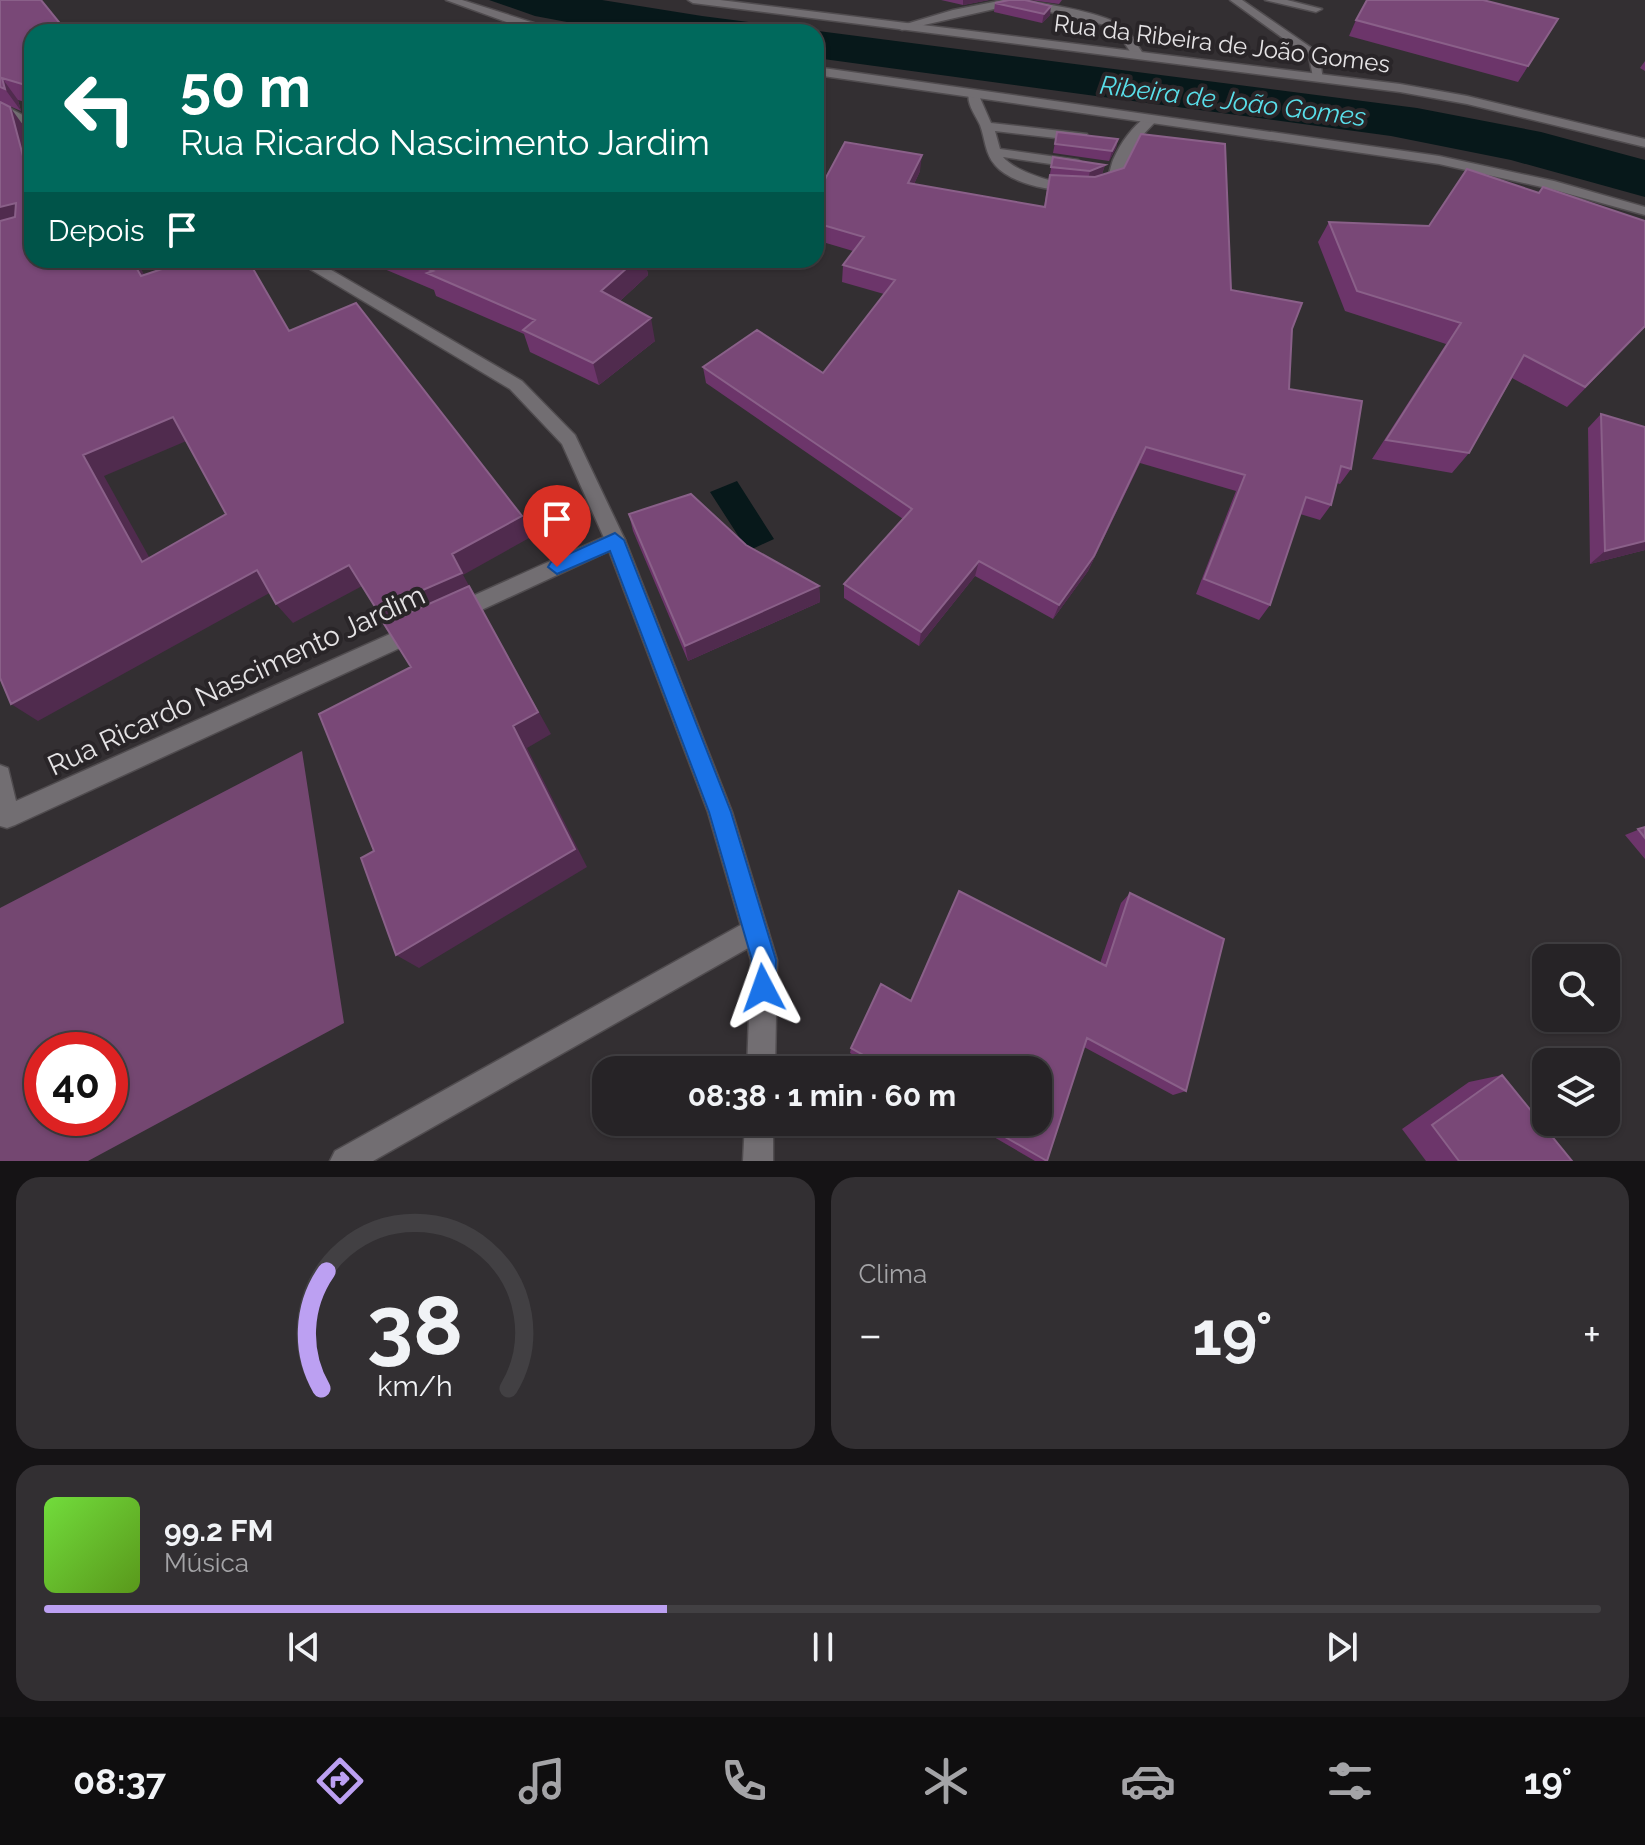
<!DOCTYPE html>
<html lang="pt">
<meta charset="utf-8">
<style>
:root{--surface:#262326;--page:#322f32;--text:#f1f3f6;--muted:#a4a4a7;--line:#424043;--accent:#bca0f2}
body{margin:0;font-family:Raleway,sans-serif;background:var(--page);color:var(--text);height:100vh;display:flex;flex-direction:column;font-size:30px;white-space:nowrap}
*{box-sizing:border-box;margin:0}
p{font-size:26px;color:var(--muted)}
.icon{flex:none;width:44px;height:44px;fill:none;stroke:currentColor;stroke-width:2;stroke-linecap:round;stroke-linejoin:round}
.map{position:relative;height:1161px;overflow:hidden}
.side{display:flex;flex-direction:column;gap:16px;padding:16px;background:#151315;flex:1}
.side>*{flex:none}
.guide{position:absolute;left:24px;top:24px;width:800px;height:244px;border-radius:24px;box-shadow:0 2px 6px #0004,0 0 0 2px var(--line);background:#00695c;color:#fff;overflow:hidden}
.controls{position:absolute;left:1532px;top:944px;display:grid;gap:16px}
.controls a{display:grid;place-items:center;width:88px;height:88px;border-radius:16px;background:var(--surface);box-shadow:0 2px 6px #0004,0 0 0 2px var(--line);font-size:40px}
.speed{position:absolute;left:24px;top:1032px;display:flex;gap:16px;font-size:40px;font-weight:700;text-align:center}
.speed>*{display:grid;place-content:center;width:104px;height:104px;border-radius:50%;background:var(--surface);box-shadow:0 2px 6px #0004,0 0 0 2px var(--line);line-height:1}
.speed .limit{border:12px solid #d22;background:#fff;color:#111}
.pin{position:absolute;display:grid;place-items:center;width:68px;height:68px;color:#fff;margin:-82px -34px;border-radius:50% 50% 50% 0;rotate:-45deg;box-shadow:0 0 8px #0007}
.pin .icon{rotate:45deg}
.me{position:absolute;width:88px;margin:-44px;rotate:356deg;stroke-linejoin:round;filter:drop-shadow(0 0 6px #0008)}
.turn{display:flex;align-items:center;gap:28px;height:168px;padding:0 24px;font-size:36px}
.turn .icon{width:104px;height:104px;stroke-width:2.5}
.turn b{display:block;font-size:56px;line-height:68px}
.then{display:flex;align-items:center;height:76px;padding:0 24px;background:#0003;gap:16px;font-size:30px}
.big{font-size:60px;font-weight:700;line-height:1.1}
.side .tile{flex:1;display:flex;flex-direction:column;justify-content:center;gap:12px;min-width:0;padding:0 28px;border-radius:24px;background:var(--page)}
.side .dial{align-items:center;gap:0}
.dial svg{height:208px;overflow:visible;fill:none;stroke:var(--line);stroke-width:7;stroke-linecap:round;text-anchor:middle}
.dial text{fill:var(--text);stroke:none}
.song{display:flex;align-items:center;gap:24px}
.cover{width:96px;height:96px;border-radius:12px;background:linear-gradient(135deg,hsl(100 70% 55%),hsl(90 70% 35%))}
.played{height:8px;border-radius:4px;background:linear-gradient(90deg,var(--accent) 40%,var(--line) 40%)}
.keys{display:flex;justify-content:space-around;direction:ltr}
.heat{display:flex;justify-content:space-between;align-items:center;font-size:44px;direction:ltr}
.side .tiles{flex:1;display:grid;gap:16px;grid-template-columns:1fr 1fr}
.tile:last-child{grid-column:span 2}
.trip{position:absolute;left:592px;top:1056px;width:460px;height:80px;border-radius:24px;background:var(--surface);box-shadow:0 2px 6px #0004,0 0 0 2px var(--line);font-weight:700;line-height:80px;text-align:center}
.dock{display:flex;height:128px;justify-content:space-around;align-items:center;background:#0f0e0f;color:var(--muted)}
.dock .icon{width:56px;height:56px}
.dock .current{color:var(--accent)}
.dock b{font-size:36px;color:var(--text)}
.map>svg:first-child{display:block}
.green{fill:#744771;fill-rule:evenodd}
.water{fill:#07181a}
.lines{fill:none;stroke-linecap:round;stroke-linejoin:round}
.service-casing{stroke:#504c4f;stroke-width:3}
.minor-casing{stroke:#504c4f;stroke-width:3}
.tertiary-casing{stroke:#504c4f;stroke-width:3}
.secondary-casing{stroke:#504c4f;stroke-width:3}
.service{fill:#726e72;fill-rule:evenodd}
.minor{fill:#726e72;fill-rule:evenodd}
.tertiary{fill:#726e72;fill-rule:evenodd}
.secondary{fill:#726e72;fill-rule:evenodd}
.wall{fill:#6c356a}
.shaded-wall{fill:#502b4e}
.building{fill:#794877;stroke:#8a6089;stroke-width:2;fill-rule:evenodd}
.route{fill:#1a73e8;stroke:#114b97;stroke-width:2}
.labels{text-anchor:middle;stroke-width:8;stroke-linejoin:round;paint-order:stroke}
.far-street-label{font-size:24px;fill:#e5e3e5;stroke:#292528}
.far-water-label{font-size:26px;font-style:italic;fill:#59dfea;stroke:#292528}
.street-label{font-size:28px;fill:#e5e3e5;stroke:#292528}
</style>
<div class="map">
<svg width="1645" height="1161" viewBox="0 0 1645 1161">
<rect width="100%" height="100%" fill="#332f32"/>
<path class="green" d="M302 751 344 1023 88 1161H0V908ZM42 1050H110V1118H42Z"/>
<path class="water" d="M489 0H602L702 16 1417 108 1541 132 1645 160V197L1511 160 1391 136 816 58V32H620L535 16Z
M737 481 774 539 748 551 710 492Z"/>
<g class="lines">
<g class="service-casing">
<path id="service" d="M1004 0C1030 0 1108 12 1126 29 1133 36 1138 47 1144 55L1134 58 1119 34 1105 25 1016 4 902 30 896 27 953 10Z
M969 91H977L991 123 1087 134V140L1082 141 995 131 1000 149 1078 160 1085 164 1078 168 1003 157C1017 175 1089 197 1107 177 1110 173 1111 165 1113 160 1121 142 1132 127 1147 116L1158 119 1137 141 1118 182C1090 199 1017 191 995 165 985 154 985 138 980 125 975 114 966 104 969 91Z
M755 917 764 921 768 930 764 939 373 1161H330L335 1151Z"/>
</g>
<g class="minor-casing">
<path id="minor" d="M1230 0H1242L1319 53 1323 80 1313 77 1309 57Z
M1265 0H1287L1322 9 1316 12Z
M615 532 622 535 625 540 622 545 462 619 455 622 448 619 445 613 448 607Z
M419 621 426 624 429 630 426 636 15 825 7 828 0 826V765L8 768 16 801Z"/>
</g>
<g class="tertiary-casing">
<path id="tertiary" d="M0 103 32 120V129L0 112Z
M295 260H314L522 381 575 435 625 540 732 812 777 960 775 1070H747L751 960 708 812 605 540 562 444 510 389Z
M745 1122H773V1161H743Z"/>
</g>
<g class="secondary-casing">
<path id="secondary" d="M446 0H462L562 32 529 30Z
M688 0H720L1400 84 1467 96 1645 139V147L1467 104 1400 92 693 3Z
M816 67 1439 156 1554 181 1645 207V215L1551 189 1439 164 816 75Z"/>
</g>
<use href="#service" class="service"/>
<use href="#minor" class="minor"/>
<use href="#tertiary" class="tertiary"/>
<use href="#secondary" class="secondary"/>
</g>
<path class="wall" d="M0 0 32 32V104L18 100 21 111 0 102Z
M941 0H989L963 5Z
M1030 0H1062L1059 4Z
M995 3 1050 15 1042 23 994 12Z
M1558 19 1518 82 1349 36 1356 20Z
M1645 61V71L1640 68Z
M1057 132 1118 139 1116 148 1109 161 1053 153Z
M1053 157 1105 165 1102 174 1231 290 1292 329 1289 389 1351 469 1340 484 1336 483 1331 505 1320 520 1300 514 1270 605 1259 620 1196 594 1236 491 1140 463 1088 571 1053 619 975 576 919 646 844 598V584L903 519 706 383 703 367 823 373 884 294 842 282 843 265 853 251 816 240V196L920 171 914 184 1044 207Z
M1329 222 1645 327 1567 407 1512 378 1469 453 1452 473 1372 459 1446 344 1345 311 1318 242Z
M363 260H645L648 275 620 301 655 341 599 385 530 352 524 334 436 296 434 290Z
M1601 414 1645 427V550L1590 564 1588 428Z
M629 514 746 545 819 586 820 602 688 661 633 531Z
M1645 827V859L1625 835Z
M1130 893 1186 1091 1173 1095 1084 1047 1047 1161H1035L968 1122H1038V1070H879L850 1053 851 1048 911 1001 1100 963 1121 903Z
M1502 1075 1572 1161H1426L1402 1129 1469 1082Z"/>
<path class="shaded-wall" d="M963 0H989L963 5Z
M1051 6 1050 15 1042 23 1044 14Z
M2 78 18 100 21 111 5 89Z
M10 107 26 129 32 149V190Z
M1118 139 1116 148 1109 161 1112 151Z
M922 155 920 171 907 199 908 183Z
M1105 165 1102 174 1088 180 1090 171Z
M16 203 32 223 0 234V207Z
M132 260H136L158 299 141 276Z
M636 260H645L648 275 606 314 601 291Z
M651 318 655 341 599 385 593 363Z
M173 417 191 439 104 476 163 582 142 562 83 455Z
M1146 447 1088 571 1053 619 1059 605Z
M522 516 531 537 463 575 452 554Z
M1645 541V550L1590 564 1605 551Z
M979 561 975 576 919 646 921 632Z
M349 565 364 585 293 623 276 604Z
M257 570 275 590 38 721 11 704Z
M462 573 551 734 527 748 587 867 419 968 396 955 513 726 391 629 377 610Z
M819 586 820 602 688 661 685 646Z"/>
<path class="building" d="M0 0H41L67 32H32V87L2 78 5 89 0 87Z
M1009 0H1025L1051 6 1044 14 995 3Z
M1367 0H1483L1558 19 1528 66 1356 20Z
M436 24 460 32H421Z
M114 27 134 32H106Z
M0 102 10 107 32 190V260H132L141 276 189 260H248L289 331 356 303 522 516 452 554 462 573 377 610 349 565 276 604 257 570 11 704 0 678V221L15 217 16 203 0 207ZM173 417 226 514 142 562 83 455Z
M1057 132 1118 139 1112 151 1055 144Z
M1141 134 1225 144 1231 290 1302 303 1292 329 1289 389 1362 401 1351 469 1341 466 1331 505 1306 497 1270 605 1204 579 1245 475 1146 447 1094 556 1059 605 979 561 921 632 844 584 912 509 703 367 757 330 823 373 895 280 843 265 864 237 816 223V196L845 142 922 155 908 183 1045 207 1050 175 1095 177 1124 168Z
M1053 157 1105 165 1090 171 1051 167Z
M1467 169 1539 193 1543 187 1645 221V326L1585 387 1524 355 1469 453 1386 440 1461 323 1357 291 1329 222 1429 226Z
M407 260H636L601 291 651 318 593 363 523 330 535 320 427 273 433 271Z
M1601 414 1645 427V541L1605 551Z
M691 494 746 545 819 586 685 646 629 514Z
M469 586 538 712 513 726 575 849 396 955 361 858 374 851 319 714 411 667 384 624Z
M1645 827V838L1638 829Z
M959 891 1106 966 1130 893 1224 939 1186 1091 1087 1038 1047 1161 979 1122H1038V1070H890L851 1048 881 984 911 1001Z
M1502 1075 1572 1161H1459L1432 1125Z"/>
<path class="route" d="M615 533 624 540 731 812 776 960 775 988 772 996 763 1000 755 996 751 988 752 960 709 812 610 551 557 574 548 567 551 562Z"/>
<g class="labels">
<g class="far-street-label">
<text transform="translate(1222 44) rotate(7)" y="8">Rua da Ribeira de João Gomes</text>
</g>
<g class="far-water-label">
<text transform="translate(1233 101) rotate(7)" y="9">Ribeira de João Gomes</text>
</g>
<g class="street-label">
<text transform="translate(236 680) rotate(-25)" y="10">Rua Ricardo Nascimento Jardim</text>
</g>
</g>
</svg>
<div class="controls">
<a><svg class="icon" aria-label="search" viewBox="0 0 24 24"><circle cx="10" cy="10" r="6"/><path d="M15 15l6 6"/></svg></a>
<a><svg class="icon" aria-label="layers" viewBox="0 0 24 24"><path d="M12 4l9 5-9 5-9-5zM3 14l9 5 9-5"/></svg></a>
</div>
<div class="speed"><div class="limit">40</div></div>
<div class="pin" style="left:557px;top:567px;background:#d93025"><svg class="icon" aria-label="arrive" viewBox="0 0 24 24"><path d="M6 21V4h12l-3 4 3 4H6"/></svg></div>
<svg class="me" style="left:763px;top:988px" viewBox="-20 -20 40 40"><path d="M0-17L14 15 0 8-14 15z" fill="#1a73e8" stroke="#fff" stroke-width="4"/></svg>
<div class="trip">08:38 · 1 min · 60 m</div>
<div class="guide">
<div class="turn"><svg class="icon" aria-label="left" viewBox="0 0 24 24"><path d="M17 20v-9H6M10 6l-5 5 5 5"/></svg><div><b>50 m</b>Rua Ricardo Nascimento Jardim</div></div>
<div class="then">Depois<svg class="icon" aria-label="arrive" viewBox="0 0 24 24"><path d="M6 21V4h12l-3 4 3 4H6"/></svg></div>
</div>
</div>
<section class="side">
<div class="tiles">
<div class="tile dial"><svg viewBox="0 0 100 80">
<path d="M14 69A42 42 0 1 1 86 69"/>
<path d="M14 69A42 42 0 0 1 16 24" stroke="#bca0f2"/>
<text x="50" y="56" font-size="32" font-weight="700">38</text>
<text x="50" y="72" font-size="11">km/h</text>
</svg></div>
<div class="tile"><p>Clima</p>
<div class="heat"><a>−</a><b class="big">19°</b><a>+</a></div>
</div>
<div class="tile">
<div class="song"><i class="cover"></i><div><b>99.2 FM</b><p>Música</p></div></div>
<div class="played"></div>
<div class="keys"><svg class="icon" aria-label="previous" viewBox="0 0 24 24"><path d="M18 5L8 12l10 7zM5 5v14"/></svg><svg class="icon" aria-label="pause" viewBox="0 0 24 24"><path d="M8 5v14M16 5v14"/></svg><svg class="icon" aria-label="next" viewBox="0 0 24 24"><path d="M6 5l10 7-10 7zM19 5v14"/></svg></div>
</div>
</div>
</section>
<nav class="dock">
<b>08:37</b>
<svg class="icon current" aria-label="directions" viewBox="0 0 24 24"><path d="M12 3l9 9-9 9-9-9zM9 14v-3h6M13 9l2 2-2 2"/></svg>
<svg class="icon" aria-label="music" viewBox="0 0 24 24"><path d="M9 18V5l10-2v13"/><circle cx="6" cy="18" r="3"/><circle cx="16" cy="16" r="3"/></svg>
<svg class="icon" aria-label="phone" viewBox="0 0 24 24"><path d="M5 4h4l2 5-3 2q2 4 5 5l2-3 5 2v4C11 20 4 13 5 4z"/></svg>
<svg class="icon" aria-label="climate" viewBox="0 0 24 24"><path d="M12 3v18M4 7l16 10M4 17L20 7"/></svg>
<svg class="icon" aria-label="car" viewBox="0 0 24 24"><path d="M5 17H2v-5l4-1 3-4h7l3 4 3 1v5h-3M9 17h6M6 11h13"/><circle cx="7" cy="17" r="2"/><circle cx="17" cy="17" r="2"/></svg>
<svg class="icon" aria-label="filters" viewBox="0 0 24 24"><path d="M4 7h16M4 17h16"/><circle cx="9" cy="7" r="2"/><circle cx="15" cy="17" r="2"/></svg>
<b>19°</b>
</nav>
